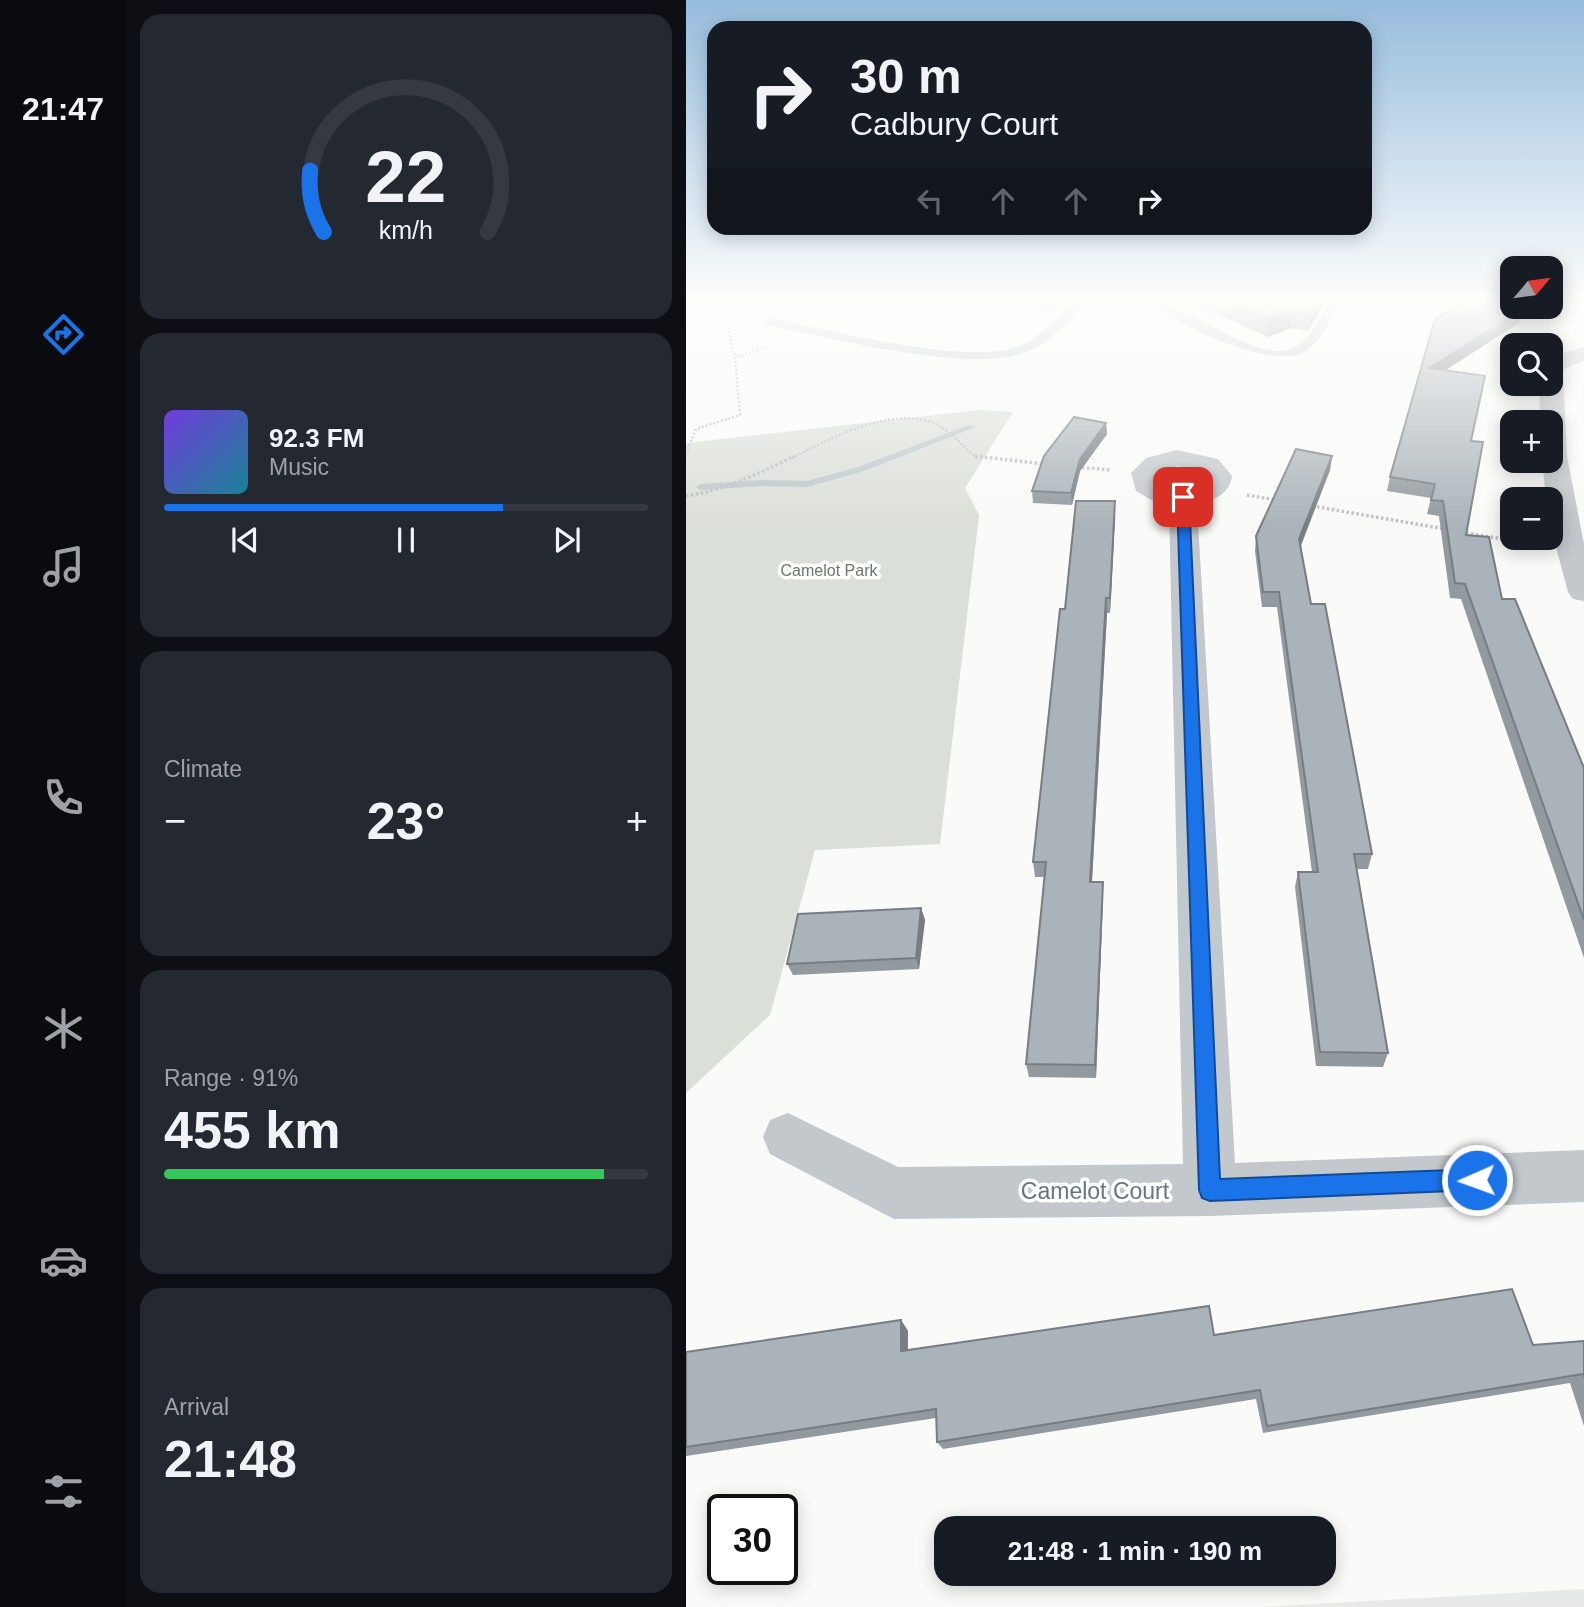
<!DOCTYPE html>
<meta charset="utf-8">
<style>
:root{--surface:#171b24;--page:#242831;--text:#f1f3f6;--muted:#9ea1a6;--line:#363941;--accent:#1a73e8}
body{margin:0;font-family:Helvetica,sans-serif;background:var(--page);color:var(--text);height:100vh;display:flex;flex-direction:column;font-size:26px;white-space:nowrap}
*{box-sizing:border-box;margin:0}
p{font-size:23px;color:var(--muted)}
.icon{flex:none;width:38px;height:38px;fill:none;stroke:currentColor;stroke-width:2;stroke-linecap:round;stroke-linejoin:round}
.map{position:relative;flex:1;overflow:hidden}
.drawer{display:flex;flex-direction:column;gap:14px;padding:14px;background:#0d0f14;width:560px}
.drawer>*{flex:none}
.banner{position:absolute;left:21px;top:21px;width:665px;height:214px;border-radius:21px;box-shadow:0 4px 18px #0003;background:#171b24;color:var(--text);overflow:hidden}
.needle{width:46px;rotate:61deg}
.tools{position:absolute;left:814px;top:256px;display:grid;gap:14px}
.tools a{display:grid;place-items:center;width:63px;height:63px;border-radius:14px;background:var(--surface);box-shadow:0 4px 18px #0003;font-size:35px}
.speed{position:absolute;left:21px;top:1494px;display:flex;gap:14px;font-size:35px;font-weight:700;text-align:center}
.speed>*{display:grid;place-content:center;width:91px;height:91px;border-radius:50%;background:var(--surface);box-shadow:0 4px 18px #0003;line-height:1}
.speed .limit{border:4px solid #111;border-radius:10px;background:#fff;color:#111}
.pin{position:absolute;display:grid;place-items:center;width:60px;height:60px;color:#fff;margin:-30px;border-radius:14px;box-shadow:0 4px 10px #0006}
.me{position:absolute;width:77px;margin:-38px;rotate:268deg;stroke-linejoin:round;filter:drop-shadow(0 0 5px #0008)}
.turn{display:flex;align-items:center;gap:24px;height:147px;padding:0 28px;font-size:32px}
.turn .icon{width:91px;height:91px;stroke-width:2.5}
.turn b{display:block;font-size:49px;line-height:60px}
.lanes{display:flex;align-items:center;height:66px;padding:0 28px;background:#0003;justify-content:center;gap:35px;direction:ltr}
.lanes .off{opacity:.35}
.big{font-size:52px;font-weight:700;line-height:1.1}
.drawer .tile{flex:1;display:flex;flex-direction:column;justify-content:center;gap:10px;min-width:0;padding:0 24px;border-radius:21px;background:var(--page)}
.drawer .dial{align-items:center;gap:0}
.dial svg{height:182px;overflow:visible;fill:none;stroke:var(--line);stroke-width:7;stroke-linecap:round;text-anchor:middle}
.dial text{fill:var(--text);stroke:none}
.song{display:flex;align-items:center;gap:21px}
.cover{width:84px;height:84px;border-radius:10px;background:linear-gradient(135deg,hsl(260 70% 55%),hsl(190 70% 35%))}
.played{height:7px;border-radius:4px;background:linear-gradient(90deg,var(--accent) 70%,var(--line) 70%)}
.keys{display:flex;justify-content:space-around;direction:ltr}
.heat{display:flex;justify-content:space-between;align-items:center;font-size:38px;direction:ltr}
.charge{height:10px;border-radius:5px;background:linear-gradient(90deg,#34c759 91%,var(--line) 0)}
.trip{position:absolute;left:248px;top:1516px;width:402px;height:70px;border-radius:21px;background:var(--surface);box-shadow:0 4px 18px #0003;font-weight:700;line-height:70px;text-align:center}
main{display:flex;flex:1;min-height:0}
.tabs{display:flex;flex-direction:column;width:126px;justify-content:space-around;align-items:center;background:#090b0e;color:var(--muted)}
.tabs .icon{width:49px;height:49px}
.tabs .selected{color:var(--accent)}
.tabs b{font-size:32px;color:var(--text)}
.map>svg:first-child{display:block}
.built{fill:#e8e9e9}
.green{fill:#dadfd7}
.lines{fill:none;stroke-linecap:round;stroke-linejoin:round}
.stream{fill:#bbc7cb;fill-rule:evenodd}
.path-far1{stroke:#bbbfc2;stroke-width:2.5;stroke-dasharray:2 2;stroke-linecap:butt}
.path{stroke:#bbbfc2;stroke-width:3.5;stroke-dasharray:2.5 2.5;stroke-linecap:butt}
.service{fill:#c3c8cc;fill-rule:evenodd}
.minor{fill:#c3c8cc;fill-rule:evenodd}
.wall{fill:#929a9f}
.shaded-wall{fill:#777d82}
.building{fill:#aab3b9;stroke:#777d82;stroke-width:2}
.route{fill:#1a73e8;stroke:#114b97;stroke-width:2}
.labels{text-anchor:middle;stroke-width:7;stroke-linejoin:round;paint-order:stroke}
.far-park-label{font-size:16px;fill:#687a64;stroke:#fff}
.near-street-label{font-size:23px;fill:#657683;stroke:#fff}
</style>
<main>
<nav class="tabs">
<b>21:47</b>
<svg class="icon selected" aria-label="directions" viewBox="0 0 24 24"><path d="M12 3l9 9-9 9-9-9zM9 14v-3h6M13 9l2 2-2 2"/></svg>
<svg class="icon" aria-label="music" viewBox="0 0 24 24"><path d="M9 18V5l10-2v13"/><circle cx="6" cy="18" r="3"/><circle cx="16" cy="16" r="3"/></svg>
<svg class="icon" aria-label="phone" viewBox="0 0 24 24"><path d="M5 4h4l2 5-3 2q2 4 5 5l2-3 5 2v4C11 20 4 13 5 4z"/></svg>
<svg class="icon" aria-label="climate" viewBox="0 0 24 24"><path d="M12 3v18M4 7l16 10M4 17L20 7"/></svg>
<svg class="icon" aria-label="car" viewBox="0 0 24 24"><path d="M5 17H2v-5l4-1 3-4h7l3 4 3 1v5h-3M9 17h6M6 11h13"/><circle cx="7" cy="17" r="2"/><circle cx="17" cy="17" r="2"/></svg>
<svg class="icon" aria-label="filters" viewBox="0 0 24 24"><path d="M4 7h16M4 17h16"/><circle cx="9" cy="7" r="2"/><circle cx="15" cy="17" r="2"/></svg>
</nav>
<section class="drawer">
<div class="tile dial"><svg viewBox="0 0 100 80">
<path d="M14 69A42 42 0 1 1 86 69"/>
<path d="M14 69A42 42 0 0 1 8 42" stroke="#1a73e8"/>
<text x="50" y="56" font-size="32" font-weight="700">22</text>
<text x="50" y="72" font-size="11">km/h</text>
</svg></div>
<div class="tile">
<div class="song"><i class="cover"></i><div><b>92.3 FM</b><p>Music</p></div></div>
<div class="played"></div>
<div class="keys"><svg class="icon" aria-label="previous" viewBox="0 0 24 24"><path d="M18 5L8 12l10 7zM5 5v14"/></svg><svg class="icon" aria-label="pause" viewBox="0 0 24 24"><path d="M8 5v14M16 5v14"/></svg><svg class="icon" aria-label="next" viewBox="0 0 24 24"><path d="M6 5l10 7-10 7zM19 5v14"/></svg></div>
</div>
<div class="tile"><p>Climate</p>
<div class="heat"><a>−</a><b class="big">23°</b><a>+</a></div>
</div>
<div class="tile"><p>Range · 91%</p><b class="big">455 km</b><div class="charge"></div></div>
<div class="tile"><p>Arrival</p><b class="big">21:48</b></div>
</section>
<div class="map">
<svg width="898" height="1607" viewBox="0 0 898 1607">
<rect width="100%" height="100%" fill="#fafaf8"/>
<path class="built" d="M898 1589V1607H573Z"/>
<path class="green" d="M293 410 327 412 279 488 293 515 254 844 129 850 84 1015 0 1093V443Z"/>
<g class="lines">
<path class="stream" d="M283 425 290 427 178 471 121 487 76 486 14 490 10 487 14 484 76 480 121 481 172 467Z"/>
<path class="path-far1" d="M54 356 47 353 41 320 64 305
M0 453 10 429 54 415 49 358 80 347
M106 458C146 438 204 405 250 424 265 431 277 447 291 458"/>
<path class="path" d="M289 456 358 464
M391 467 424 470
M561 495 590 500
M0 496C40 490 73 473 109 456
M626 506 759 529
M775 532 846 544"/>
<path class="service" d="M387 302H400C385 320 361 345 338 353 280 373 147 338 84 326L78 322 84 318C143 330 274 364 328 348 351 341 371 318 387 302Z
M464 302C502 302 576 370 611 346 626 336 634 316 643 302H655C645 318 636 340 620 351 589 372 489 325 464 302Z"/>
<path class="minor" d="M898 347V361L879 368 877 372 881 456 898 544V601L887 599 882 592 864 525V499H860L856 460H864V422H854L853 383H864V357Z
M491 450 532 459 546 476C544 494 527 501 511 504L549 1163 898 1150V1202L524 1216 208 1219 84 1154 77 1137 84 1120 102 1113 212 1167 497 1164 483 505 467 501 450 491 445 473 460 458ZM491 466 514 471 519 480C505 492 488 492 473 482L472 474Z"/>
</g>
<path class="wall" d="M331 302H376L369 308Z
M505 302H639L622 331 605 328 582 337Z
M749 319 833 323 759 370 785 441 780 535 816 599 898 768V958L775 599 764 598 753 516 741 514 745 498 701 491 704 477Z
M420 423 421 434 394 471 386 505 347 503 346 491Z
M646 456 644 470 615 546 625 604 686 854 682 869H671L702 1053 697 1067 630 1066 609 887 612 872H626L591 607H576L569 551 570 536Z
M429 516 424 613H421L406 882 417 897 410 1078 343 1077 340 1064 358 877H349L347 862 379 609Z
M235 908 239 920 233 969 107 975 101 964Z
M215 1320 222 1331V1350L528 1335 847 1345 898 1341V1426L884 1383 577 1433 570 1399 257 1449 251 1442 250 1418 0 1456V1352Z"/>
<path class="shaded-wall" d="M368 302H376L369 308Z
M631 302H639L622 331 625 313Z
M836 310 833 323 741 382 744 368Z
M607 311 605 328 582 337 584 319Z
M420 423 421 434 394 471 386 505 385 493 394 459Z
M646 456 644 470 611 554 613 539Z
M429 501V516L424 613V598Z
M420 598 421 613 405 897 404 882Z
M417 882V897L410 1078 409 1065Z
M235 908 239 920 233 969 230 958Z
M215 1320 222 1331 221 1361 215 1351Z"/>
<path class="building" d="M544 302H631L625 313 607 311 584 319Z
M778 302H826V306H832L836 310 744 368 799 376 785 441 797 442 780 535 803 537 816 599H829L898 768V920L779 584 769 583 757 501 745 500 749 484 704 477 749 319Z
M388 417 420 423 394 459 385 493 346 491 358 456Z
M610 449 646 456 613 539 625 604H639L686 854H668L702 1053 634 1052 612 872H632L593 592H577L570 536Z
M390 501H429L424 598H420L404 882H417L409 1065 340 1064 360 862H347L374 609H379Z
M235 908 230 958 101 964 112 914Z
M826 1289 847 1345 898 1341V1377L897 1374 581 1426 574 1390 251 1442 250 1409 0 1447V1352L215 1320V1351L523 1306 528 1335Z"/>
<linearGradient id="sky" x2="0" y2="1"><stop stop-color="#96bcdc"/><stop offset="0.57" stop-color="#fdfdfc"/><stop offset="1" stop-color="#fdfdfc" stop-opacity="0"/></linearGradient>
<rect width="898" height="527" fill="url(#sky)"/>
<path class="route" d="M497 494 503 497 534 1179 791 1169 799 1172 802 1180 799 1187 791 1190 524 1201 516 1198 513 1190 491 497Z"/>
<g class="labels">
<g class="far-park-label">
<text x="143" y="576">Camelot Park</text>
</g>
<g class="near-street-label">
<text x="409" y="1199">Camelot Court</text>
</g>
</g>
</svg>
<div class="tools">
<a><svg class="needle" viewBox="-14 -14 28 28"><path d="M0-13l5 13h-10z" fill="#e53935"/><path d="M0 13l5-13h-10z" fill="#9ea1a6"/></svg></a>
<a><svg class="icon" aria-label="search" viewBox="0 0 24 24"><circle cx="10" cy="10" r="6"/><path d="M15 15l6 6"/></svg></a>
<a>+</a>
<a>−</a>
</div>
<div class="speed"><div class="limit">30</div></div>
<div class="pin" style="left:497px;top:497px;background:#d93025"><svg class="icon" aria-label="arrive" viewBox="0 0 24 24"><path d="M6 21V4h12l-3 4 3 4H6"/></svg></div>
<svg class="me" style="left:791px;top:1180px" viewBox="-20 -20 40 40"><circle r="17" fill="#1a73e8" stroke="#fff" stroke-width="3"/><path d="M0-11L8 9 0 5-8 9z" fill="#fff"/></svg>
<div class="trip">21:48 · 1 min · 190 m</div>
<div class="banner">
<div class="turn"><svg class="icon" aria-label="right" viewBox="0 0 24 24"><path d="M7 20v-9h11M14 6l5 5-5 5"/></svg><div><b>30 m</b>Cadbury Court</div></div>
<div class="lanes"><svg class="icon off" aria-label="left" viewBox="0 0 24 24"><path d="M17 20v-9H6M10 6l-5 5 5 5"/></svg><svg class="icon off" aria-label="ahead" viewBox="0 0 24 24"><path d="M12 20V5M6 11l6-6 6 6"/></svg><svg class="icon off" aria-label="ahead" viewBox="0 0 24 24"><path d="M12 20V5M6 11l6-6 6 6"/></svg><svg class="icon" aria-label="right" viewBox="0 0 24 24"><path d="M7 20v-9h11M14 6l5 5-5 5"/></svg></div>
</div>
</div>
</main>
